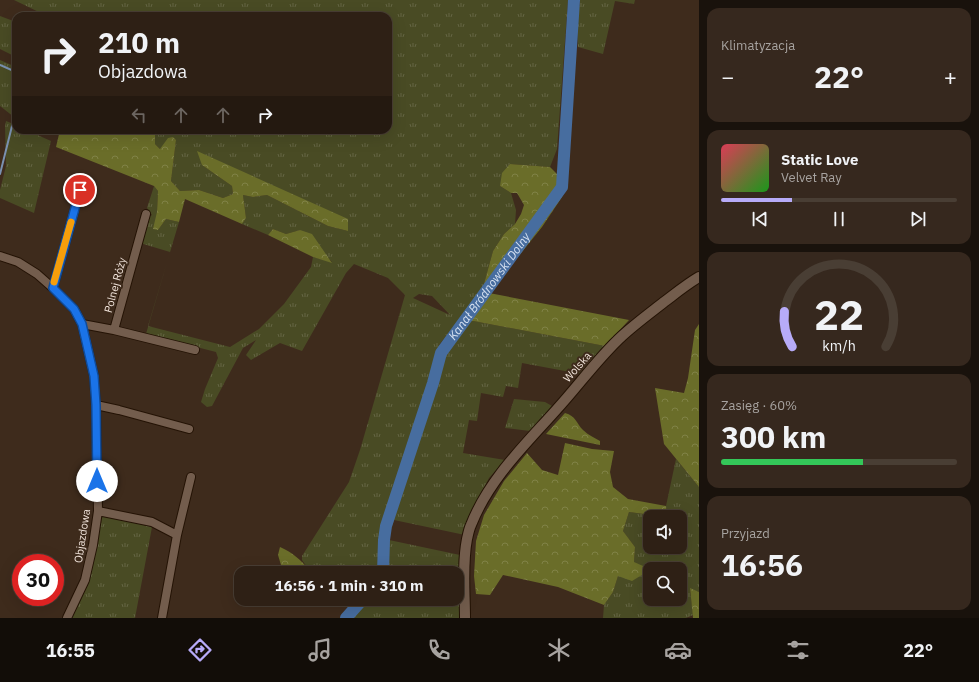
<!DOCTYPE html>
<html lang="pl">
<meta charset="utf-8">
<style>
:root{--surface:#2e2015;--page:#36281e;--text:#f1f3f6;--muted:#a7a3a0;--line:#493e34;--accent:#b7abf8}
body{margin:0;font-family:"IBM Plex Sans",sans-serif;background:var(--page);color:var(--text);height:100vh;display:flex;flex-direction:column;font-size:15px;white-space:nowrap}
*{box-sizing:border-box;margin:0}
p{font-size:13px;color:var(--muted)}
.icon{flex:none;width:22px;height:22px;fill:none;stroke:currentColor;stroke-width:2;stroke-linecap:round;stroke-linejoin:round}
.map{position:relative;flex:1;overflow:hidden}
.details{display:flex;flex-direction:column;gap:8px;padding:8px;background:#19120c;width:280px}
.details>*{flex:none}
.banner{position:absolute;left:12px;top:12px;width:380px;height:122px;border-radius:12px;box-shadow:0 4px 16px #0002,0 0 0 1px var(--line);background:#2e2015;color:var(--text);overflow:hidden}
.controls{position:absolute;left:643px;top:510px;display:grid;gap:8px}
.controls a{display:grid;place-items:center;width:44px;height:44px;border-radius:8px;background:var(--surface);box-shadow:0 4px 16px #0002,0 0 0 1px var(--line);font-size:20px}
.speed{position:absolute;left:12px;top:554px;display:flex;gap:8px;font-size:20px;font-weight:700;text-align:center}
.speed>*{display:grid;place-content:center;width:52px;height:52px;border-radius:50%;background:var(--surface);box-shadow:0 4px 16px #0002,0 0 0 1px var(--line);line-height:1}
.speed .limit{border:6px solid #d22;background:#fff;color:#111}
.pin{position:absolute;display:grid;place-items:center;width:34px;height:34px;color:#fff;margin:-17px;border:2px solid #fff;border-radius:50%;box-shadow:0 1px 4px #0007}
.me{position:absolute;width:44px;margin:-22px;rotate:0deg;stroke-linejoin:round;filter:drop-shadow(0 0 3px #0008)}
.turn{display:flex;align-items:center;gap:14px;height:84px;padding:0 20px;font-size:18px}
.turn .icon{width:52px;height:52px;stroke-width:2.5}
.turn b{display:block;font-size:28px;line-height:34px}
.lanes{display:flex;align-items:center;height:38px;padding:0 20px;background:#0003;justify-content:center;gap:20px;direction:ltr}
.lanes .off{opacity:.35}
.big{font-size:30px;font-weight:800;line-height:1.1}
.details .widget{flex:1;display:flex;flex-direction:column;justify-content:center;gap:6px;min-width:0;padding:0 14px;border-radius:12px;background:var(--page)}
.details .dial{align-items:center;gap:0}
.dial svg{height:104px;overflow:visible;fill:none;stroke:var(--line);stroke-width:7;stroke-linecap:round;text-anchor:middle}
.dial text{fill:var(--text);stroke:none}
.song{display:flex;align-items:center;gap:12px}
.cover{width:48px;height:48px;border-radius:6px;background:linear-gradient(135deg,hsl(350 70% 55%),hsl(120 70% 35%))}
.played{height:4px;border-radius:2px;background:linear-gradient(90deg,var(--accent) 30%,var(--line) 30%)}
.keys{display:flex;justify-content:space-around;direction:ltr}
.heat{display:flex;justify-content:space-between;align-items:center;font-size:22px;direction:ltr}
.charge{height:6px;border-radius:3px;background:linear-gradient(90deg,#34c759 60%,var(--line) 0)}
.trip{position:absolute;left:234px;top:566px;width:230px;height:40px;border-radius:12px;background:var(--surface);box-shadow:0 4px 16px #0002,0 0 0 1px var(--line);font-weight:800;line-height:40px;text-align:center}
.tab-bar{display:flex;height:64px;justify-content:space-around;align-items:center;background:#120d08;color:var(--muted)}
.tab-bar .icon{width:28px;height:28px}
.tab-bar .current{color:var(--accent)}
.tab-bar b{font-size:18px;color:var(--text)}
main{display:flex;flex:1;min-height:0}
.map>svg:first-child{display:block}
.grass{fill:url(#grass-tufts);fill-rule:evenodd}
.forest{fill:url(#forest-crowns)}
.lines{fill:none;stroke-linecap:round;stroke-linejoin:round}
.stream{stroke:#7a91b1;stroke-width:2}
.river{stroke:#476d9f;stroke-width:12}
.minor-casing{stroke:#241305;stroke-width:10}
.tertiary-casing{stroke:#241305;stroke-width:12}
.minor{stroke:#735d4d;stroke-width:8}
.tertiary{stroke:#735d4d;stroke-width:10}
.route-casing{stroke:#114b97;stroke-width:10}
.route{stroke:#1a73e8;stroke-width:7}
.slow{stroke:#f59e0b;stroke-width:7}
.labels{text-anchor:middle;stroke-width:4;stroke-linejoin:round;paint-order:stroke}
.street-label{font-size:11px;fill:#f1e4db;stroke:#3e2b1c}
.water-label{font-size:12px;font-style:italic;fill:#d7e2f2;stroke:#3e2b1c}
</style>
<main>
<div class="map">
<svg width="699" height="618" viewBox="0 0 699 618">
<defs>
<pattern id="grass-tufts" width="24" height="20" patternUnits="userSpaceOnUse"><rect width="24" height="20" fill="#494b24"/><path d="M3 7l-1-3M5 7V3M7 7l1-3M15 17l-1-3M17 17v-4M19 17l1-3" fill="none" stroke="#646543"/></pattern>
<pattern id="forest-crowns" width="20" height="18" patternUnits="userSpaceOnUse"><rect width="20" height="18" fill="#6a6d29"/><path d="M2 6a3 3 0 1 1 6 0M12 15a3 3 0 1 1 6 0" fill="none" stroke="#808247"/></pattern>
</defs>
<rect width="100%" height="100%" fill="#3e2b1c"/>
<path class="grass" d="M14 0H568L557 149 550 167 510 164 500 186 511 193 516 210 515 224 504 234 493 251 482 291 439 345 448 349 468 320 605 346 581 374 522 363 518 388 506 386 503 397 481 393 477 421 469 420 463 453 505 460 489 478 471 512 465 535 394 520 389 535V540L460 555 459 579 461 618H353L370 599H457V573H347L342 568 328 565 309 570 302 560V556L349 482 360 450 405 295 388 278 354 264 346 273 302 351 280 343 251 360 246 355 256 340 243 348 212 406 207 407 201 402 205 389 218 358 216 352 146 334 170 252 140 243 147 218 152 215 147 208 154 186 158 191 157 212 158 230 166 219 179 222 148 326 230 347 259 329 284 304 311 267 313 257 332 262 300 230 286 234 273 229 268 235 242 224 246 218 243 195 253 197 267 195 328 226 348 231 202 165 232 186 233 194 223 198 199 190 180 191 171 181 176 140 160 149 155 144V130H388V16H47ZM419 294 432 296 450 315 413 298Z
M580 0H635L634 4 615 1 603 54 578 47 577 25Z
M0 16 16 22V57L0 49Z
M0 60 16 67V116L14 117 0 106Z
M6 121 16 125V130H26L51 141 34 213 0 198V190L6 166 5 126Z
M514 399 545 402 552 406 530 431 505 428Z
M676 459 699 487V592L690 589 693 615 686 618H603L604 605 613 592 618 576 634 562 635 547 623 531 629 512 667 517 666 506ZM650 517H680V547H650ZM650 569H680V599H650Z
M101 515 152 527 135 618H69L83 591Z"/>
<path class="forest" d="M60 130H155V144L160 149 168 138 173 137 176 140 171 181 180 191 199 190 223 198 233 194 232 186 202 165 197 151 348 219V231L328 226 267 195 253 197 243 195 246 218 242 224 185 199 179 222 166 219 158 230 153 229 157 212 158 191 154 186 56 147Z
M510 164 550 167 558 175 567 179 562 197 542 227 489 293 629 320 605 346 468 320 489 293 482 291 493 251 504 234 515 224 521 214 524 205 517 193H511L500 186 502 173Z
M273 229 286 234 300 230 312 234 332 263 313 257 268 235Z
M699 324V487L664 444 655 388 684 393 688 378 695 330Z
M565 413C576 416 576 423 583 430 588 435 595 438 600 441V445L546 434Z
M565 443 592 449 614 451 610 472 613 487 628 499 666 506 667 517 629 512 623 531 635 547 634 562 643 566 645 573 632 581 618 576 613 592 604 605 558 587 503 575 490 595 476 594 474 576 476 541 484 515 504 481 527 453 542 470 558 475Z
M280 547C293 553 300 559 309 570L328 565 342 568 347 573H268V571L281 565 278 555Z
M690 588 699 592V618H693Z
M357 599H370L353 618H340Z"/>
<g class="lines">
<path class="stream" d="M0 65 16 72
M16 114V112
M0 174 13 122"/>
<g class="river">
<path id="s1" d="M383 573 384 540 386 526 433 383 441 353 562 187 574 0"/>
<path d="M346 618 363 599"/>
</g>
<g class="minor-casing">
<path id="minor" d="M0 256 18 262 37 274 54 289 74 309 82 324 94 376 96 405 98 511 93 545 85 580 67 618
M53 288 80 190
M82 324 114 330 146 214
M114 330 195 350
M96 405 119 410 189 429
M98 511 152 522 177 535
M162 618 177 535 191 477"/>
</g>
<g class="tertiary-casing">
<path id="tertiary" d="M465 618C465 592 462 565 467 539 468 535 469 529 471 525 489 479 525 445 557 409 579 385 598 358 622 336 635 324 650 313 664 302 676 293 687 284 699 277"/>
</g>
<use href="#minor" class="minor"/>
<use href="#tertiary" class="tertiary"/>
</g>
<g class="lines">
<g class="route-casing">
<path id="route" d="M80 190 53 288 74 309 82 324 94 376 96 405 97 481"/>
</g>
<use href="#route" class="route"/>
<path class="slow" d="M54 282 71 222"/>
</g>
<g class="labels">
<g class="street-label">
<text transform="translate(115 285) rotate(-75)" y="4">Polnej Róży</text>
<text transform="translate(577 367) rotate(-49)" y="4">Wolska</text>
<text transform="translate(82 536) rotate(-81)" y="4">Objazdowa</text>
</g>
<g class="water-label">
<text dy="4" stroke="none"><textPath href="#s1" startOffset="311">Kanał Bródnowski Dolny</textPath></text>
</g>
</g>
</svg>
<div class="controls">
<a><svg class="icon" aria-label="sound" viewBox="0 0 24 24"><path d="M4 9h4l5-4v14l-5-4H4zM17 9q2 3 0 6"/></svg></a>
<a><svg class="icon" aria-label="search" viewBox="0 0 24 24"><circle cx="10" cy="10" r="6"/><path d="M15 15l6 6"/></svg></a>
</div>
<div class="speed"><div class="limit">30</div></div>
<div class="pin" style="left:80px;top:190px;background:#d93025"><svg class="icon" aria-label="arrive" viewBox="0 0 24 24"><path d="M6 21V4h12l-3 4 3 4H6"/></svg></div>
<svg class="me" style="left:97px;top:481px" viewBox="-20 -20 40 40"><circle r="19" fill="#fff"/><path d="M0-13L10 11 0 6-10 11z" fill="#1a73e8"/></svg>
<div class="trip">16:56 · 1 min · 310 m</div>
<div class="banner">
<div class="turn"><svg class="icon" aria-label="right" viewBox="0 0 24 24"><path d="M7 20v-9h11M14 6l5 5-5 5"/></svg><div><b>210 m</b>Objazdowa</div></div>
<div class="lanes"><svg class="icon off" aria-label="left" viewBox="0 0 24 24"><path d="M17 20v-9H6M10 6l-5 5 5 5"/></svg><svg class="icon off" aria-label="ahead" viewBox="0 0 24 24"><path d="M12 20V5M6 11l6-6 6 6"/></svg><svg class="icon off" aria-label="ahead" viewBox="0 0 24 24"><path d="M12 20V5M6 11l6-6 6 6"/></svg><svg class="icon" aria-label="right" viewBox="0 0 24 24"><path d="M7 20v-9h11M14 6l5 5-5 5"/></svg></div>
</div>
</div>
<section class="details">
<div class="widget"><p>Klimatyzacja</p>
<div class="heat"><a>−</a><b class="big">22°</b><a>+</a></div>
</div>
<div class="widget">
<div class="song"><i class="cover"></i><div><b>Static Love</b><p>Velvet Ray</p></div></div>
<div class="played"></div>
<div class="keys"><svg class="icon" aria-label="previous" viewBox="0 0 24 24"><path d="M18 5L8 12l10 7zM5 5v14"/></svg><svg class="icon" aria-label="pause" viewBox="0 0 24 24"><path d="M8 5v14M16 5v14"/></svg><svg class="icon" aria-label="next" viewBox="0 0 24 24"><path d="M6 5l10 7-10 7zM19 5v14"/></svg></div>
</div>
<div class="widget dial"><svg viewBox="0 0 100 80">
<path d="M14 69A42 42 0 1 1 86 69"/>
<path d="M14 69A42 42 0 0 1 8 42" stroke="#b7abf8"/>
<text x="50" y="56" font-size="32" font-weight="700">22</text>
<text x="50" y="72" font-size="11">km/h</text>
</svg></div>
<div class="widget"><p>Zasięg · 60%</p><b class="big">300 km</b><div class="charge"></div></div>
<div class="widget"><p>Przyjazd</p><b class="big">16:56</b></div>
</section>
</main>
<nav class="tab-bar">
<b>16:55</b>
<svg class="icon current" aria-label="directions" viewBox="0 0 24 24"><path d="M12 3l9 9-9 9-9-9zM9 14v-3h6M13 9l2 2-2 2"/></svg>
<svg class="icon" aria-label="music" viewBox="0 0 24 24"><path d="M9 18V5l10-2v13"/><circle cx="6" cy="18" r="3"/><circle cx="16" cy="16" r="3"/></svg>
<svg class="icon" aria-label="phone" viewBox="0 0 24 24"><path d="M5 4h4l2 5-3 2q2 4 5 5l2-3 5 2v4C11 20 4 13 5 4z"/></svg>
<svg class="icon" aria-label="climate" viewBox="0 0 24 24"><path d="M12 3v18M4 7l16 10M4 17L20 7"/></svg>
<svg class="icon" aria-label="car" viewBox="0 0 24 24"><path d="M5 17H2v-5l4-1 3-4h7l3 4 3 1v5h-3M9 17h6M6 11h13"/><circle cx="7" cy="17" r="2"/><circle cx="17" cy="17" r="2"/></svg>
<svg class="icon" aria-label="filters" viewBox="0 0 24 24"><path d="M4 7h16M4 17h16"/><circle cx="9" cy="7" r="2"/><circle cx="15" cy="17" r="2"/></svg>
<b>22°</b>
</nav>
